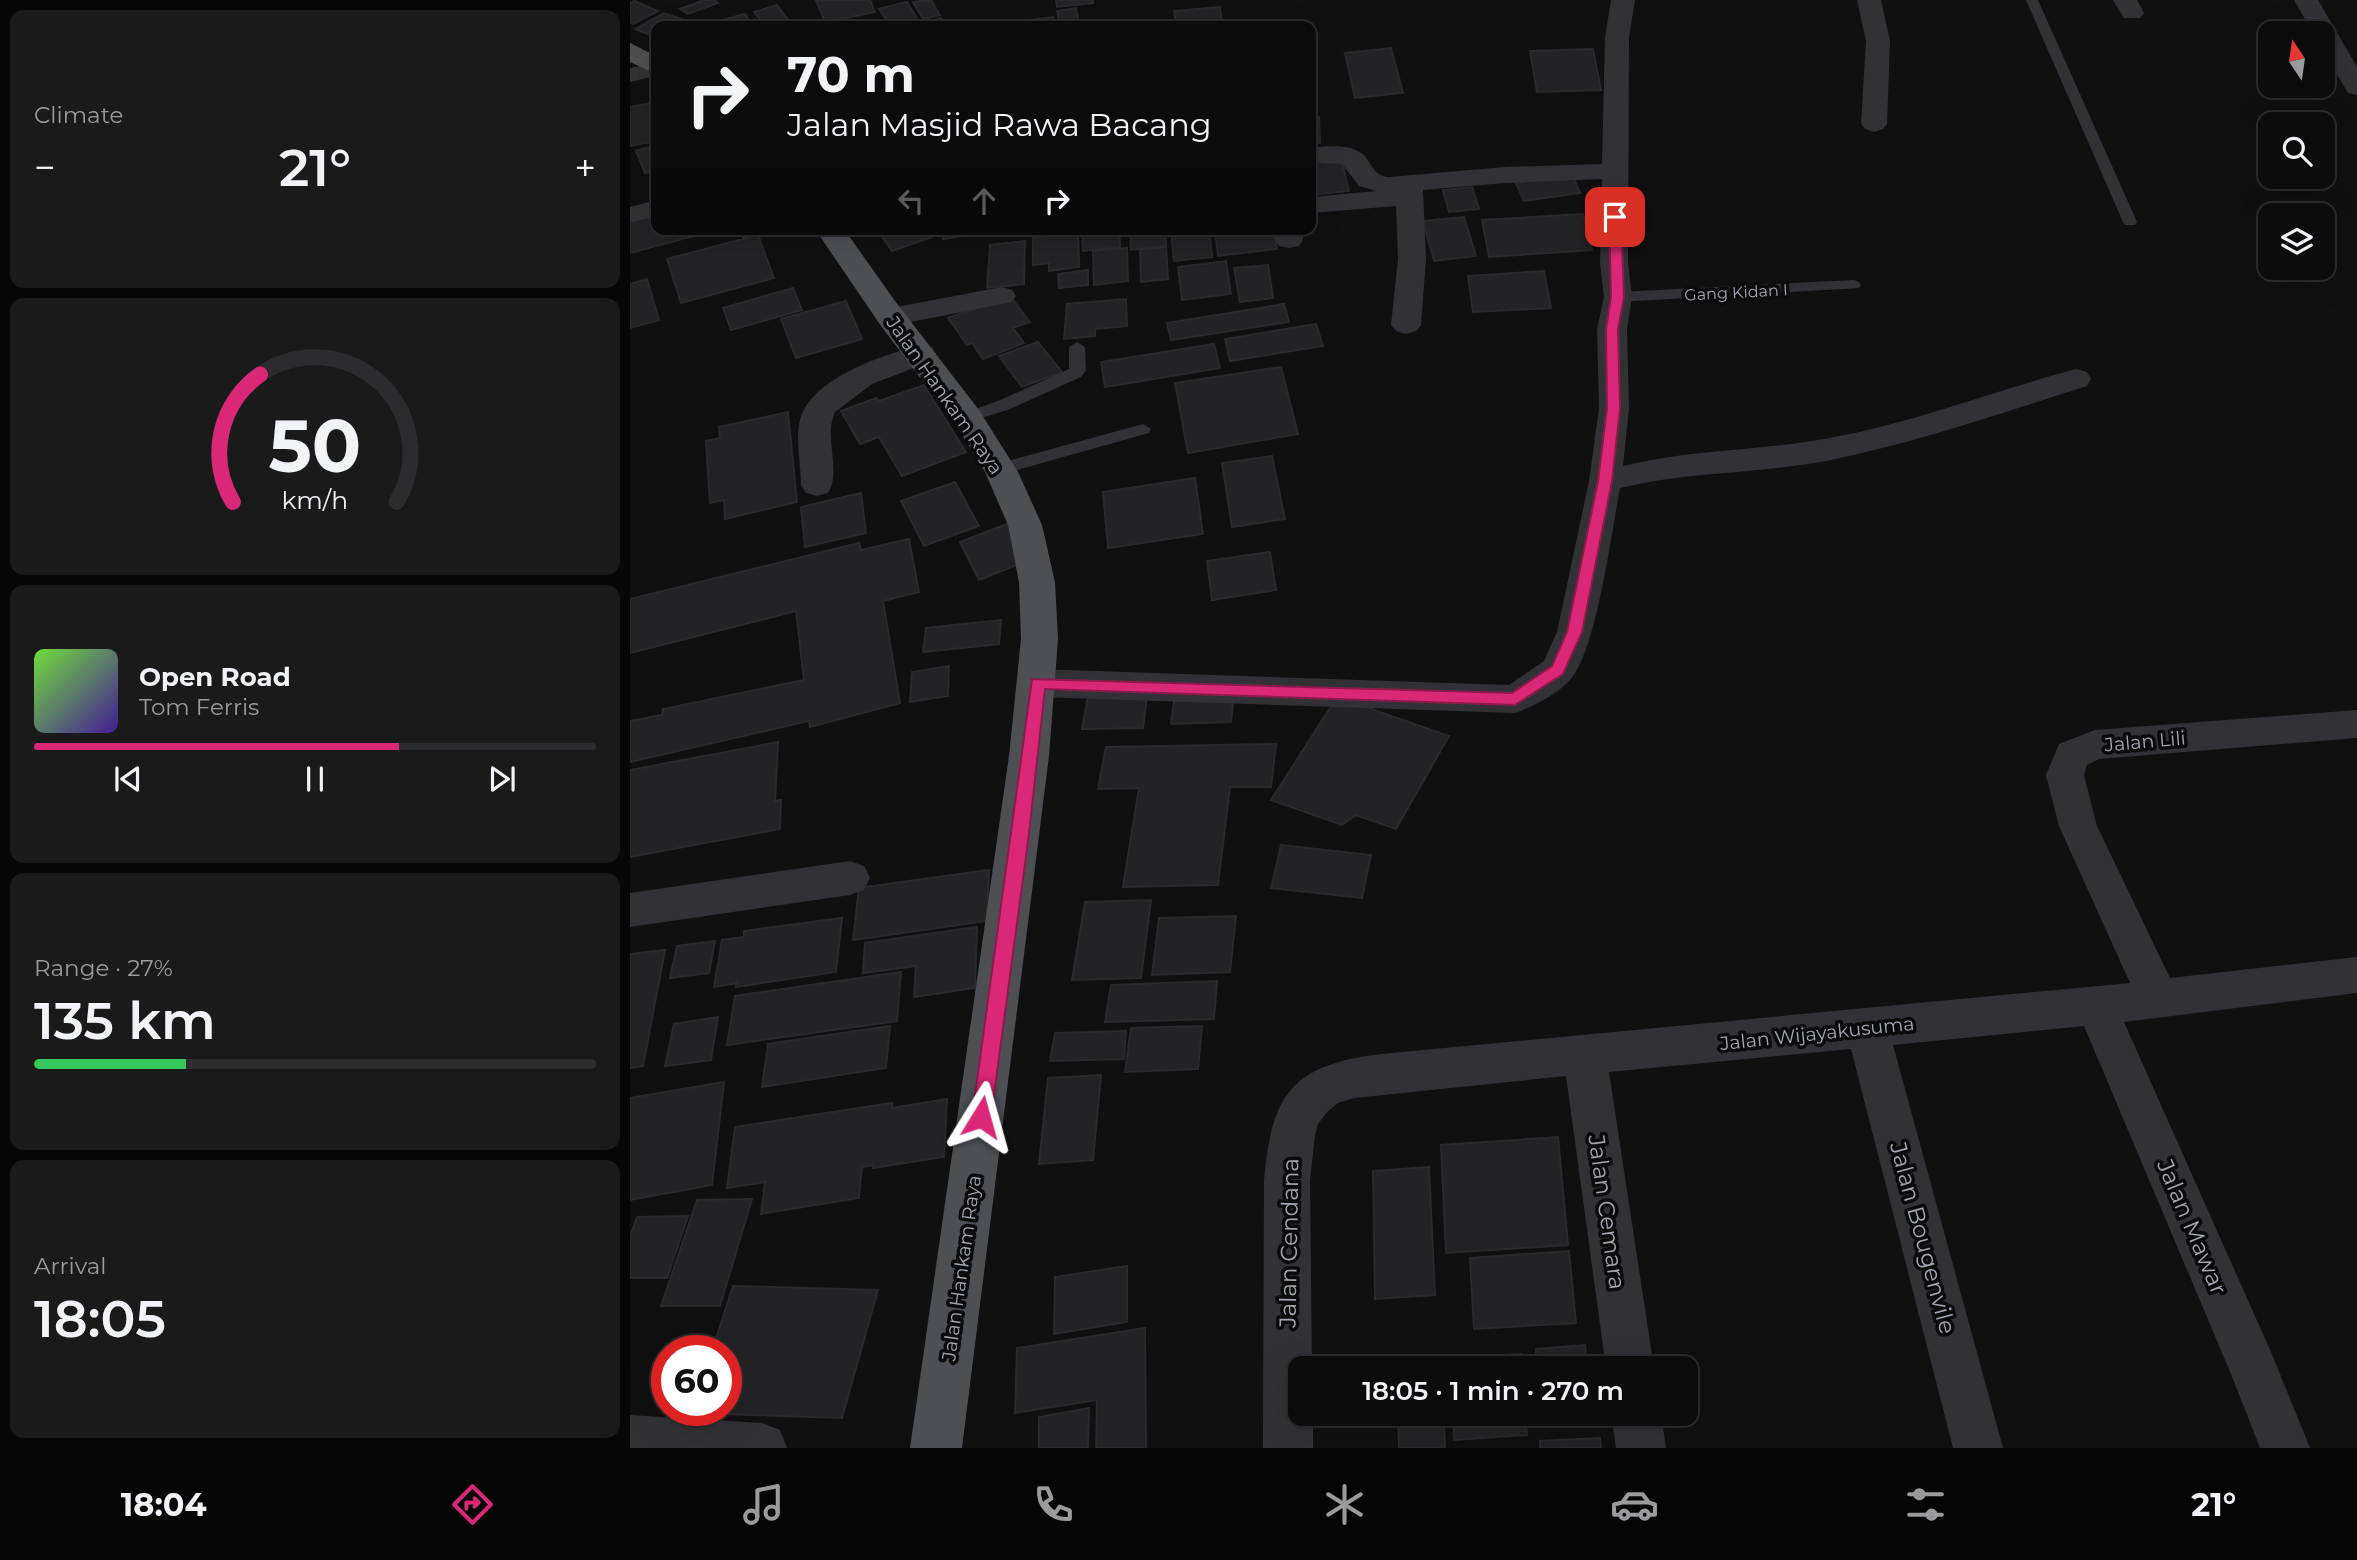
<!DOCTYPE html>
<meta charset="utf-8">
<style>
:root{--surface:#0c0c0d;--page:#1a1a1b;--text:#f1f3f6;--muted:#9a9b9d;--line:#2c2c2e;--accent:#db2777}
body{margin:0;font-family:Montserrat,sans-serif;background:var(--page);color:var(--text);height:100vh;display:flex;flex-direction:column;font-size:26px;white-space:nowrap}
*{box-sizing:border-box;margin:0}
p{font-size:23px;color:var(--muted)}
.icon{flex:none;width:38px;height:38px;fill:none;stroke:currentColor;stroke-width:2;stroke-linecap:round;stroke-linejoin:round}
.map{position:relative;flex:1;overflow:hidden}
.details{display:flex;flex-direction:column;gap:10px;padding:10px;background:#070707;width:630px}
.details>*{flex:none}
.top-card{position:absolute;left:21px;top:21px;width:665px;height:214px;border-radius:14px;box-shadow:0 7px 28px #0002,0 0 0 2px var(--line);background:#0c0c0d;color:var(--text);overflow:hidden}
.needle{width:46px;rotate:347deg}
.controls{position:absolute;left:1628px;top:21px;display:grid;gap:14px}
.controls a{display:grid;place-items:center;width:77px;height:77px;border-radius:14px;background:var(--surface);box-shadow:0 7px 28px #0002,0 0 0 2px var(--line);font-size:35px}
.speed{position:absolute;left:21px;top:1335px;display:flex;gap:14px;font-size:35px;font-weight:700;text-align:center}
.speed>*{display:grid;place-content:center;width:91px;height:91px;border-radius:50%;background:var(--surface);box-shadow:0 7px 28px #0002,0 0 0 2px var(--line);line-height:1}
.speed .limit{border:10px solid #d22;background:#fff;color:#111}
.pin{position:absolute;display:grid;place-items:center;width:60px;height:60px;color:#fff;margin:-30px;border-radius:14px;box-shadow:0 4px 10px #0006}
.me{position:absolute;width:77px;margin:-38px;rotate:8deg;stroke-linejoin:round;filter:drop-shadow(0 0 5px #0008)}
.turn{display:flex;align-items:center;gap:24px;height:147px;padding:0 21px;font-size:32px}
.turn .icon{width:91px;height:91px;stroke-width:2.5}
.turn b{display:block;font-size:49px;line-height:60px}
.lanes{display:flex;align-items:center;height:66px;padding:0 21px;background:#0003;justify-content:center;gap:35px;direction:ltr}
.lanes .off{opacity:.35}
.big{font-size:52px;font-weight:600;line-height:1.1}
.details .widget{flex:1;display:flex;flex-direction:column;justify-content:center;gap:10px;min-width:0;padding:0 24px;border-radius:14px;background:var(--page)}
.details .dial{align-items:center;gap:0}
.dial svg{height:182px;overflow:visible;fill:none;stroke:var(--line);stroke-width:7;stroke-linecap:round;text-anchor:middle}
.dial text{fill:var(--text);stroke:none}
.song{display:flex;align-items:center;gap:21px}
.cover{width:84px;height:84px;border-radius:10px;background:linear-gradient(135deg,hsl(100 70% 55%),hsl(260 70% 35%))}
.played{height:7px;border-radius:4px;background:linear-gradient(90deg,var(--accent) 65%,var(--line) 65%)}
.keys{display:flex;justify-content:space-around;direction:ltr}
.heat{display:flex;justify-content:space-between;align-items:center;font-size:38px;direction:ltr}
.charge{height:10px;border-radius:5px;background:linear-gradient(90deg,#34c759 27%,var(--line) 0)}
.trip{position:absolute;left:658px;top:1356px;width:410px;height:70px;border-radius:14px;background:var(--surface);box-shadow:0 7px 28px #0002,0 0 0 2px var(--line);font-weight:600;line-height:70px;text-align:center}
.tabs{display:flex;height:112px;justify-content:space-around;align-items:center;background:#050505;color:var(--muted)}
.tabs .icon{width:49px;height:49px}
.tabs .on{color:var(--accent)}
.tabs b{font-size:32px;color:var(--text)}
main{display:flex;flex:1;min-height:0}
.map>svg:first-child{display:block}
.building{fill:#232325;stroke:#2a2a2d;stroke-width:2}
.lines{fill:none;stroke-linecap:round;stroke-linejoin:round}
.lane{fill:#323236;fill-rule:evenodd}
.street{fill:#323236;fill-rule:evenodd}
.primary{fill:#4e4f55;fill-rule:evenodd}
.route{fill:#db2777;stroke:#8e194d;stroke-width:2}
.labels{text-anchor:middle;stroke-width:7;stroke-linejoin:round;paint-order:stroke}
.far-street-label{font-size:16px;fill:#a3a7b1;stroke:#0b0b0c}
.street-label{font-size:19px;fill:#a3a7b1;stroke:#0b0b0c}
.near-street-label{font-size:23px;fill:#a3a7b1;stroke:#0b0b0c}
</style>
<main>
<section class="details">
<div class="widget"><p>Climate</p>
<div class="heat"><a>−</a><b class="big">21°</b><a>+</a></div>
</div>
<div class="widget dial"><svg viewBox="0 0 100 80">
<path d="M14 69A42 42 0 1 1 86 69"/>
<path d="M14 69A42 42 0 0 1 26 13" stroke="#db2777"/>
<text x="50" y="56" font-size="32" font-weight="700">50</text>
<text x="50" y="72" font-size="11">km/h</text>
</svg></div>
<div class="widget">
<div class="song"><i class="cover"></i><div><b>Open Road</b><p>Tom Ferris</p></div></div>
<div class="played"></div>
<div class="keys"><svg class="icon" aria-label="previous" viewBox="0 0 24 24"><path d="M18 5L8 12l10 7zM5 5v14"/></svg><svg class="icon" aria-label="pause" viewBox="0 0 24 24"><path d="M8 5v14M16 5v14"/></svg><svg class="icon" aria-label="next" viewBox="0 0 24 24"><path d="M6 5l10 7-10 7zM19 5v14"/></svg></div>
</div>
<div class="widget"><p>Range · 27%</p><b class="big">135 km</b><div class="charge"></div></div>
<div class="widget"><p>Arrival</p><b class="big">18:05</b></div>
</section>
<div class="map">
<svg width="1727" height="1448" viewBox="0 0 1727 1448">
<rect width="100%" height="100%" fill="#101011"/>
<path class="building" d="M74 0H84L88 3 58 14 50 9Z
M186 0H240L245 12 195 22Z
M301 0 310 15 293 19 283 2Z
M426 0H463V3L427 7Z
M4 1 28 11 3 24 0 22V3Z
M277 2 288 20 260 26 249 9Z
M147 5 159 21 135 26 124 12Z
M590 7 592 20 546 24 544 11Z
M446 8 450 26H430L427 11Z
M34 13 62 23 56 26H26V37L5 29Z
M115 14 119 20 93 26H83L81 23Z
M423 17 425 26H385L384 22Z
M311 18 317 26H280Z
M125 19 131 26H98Z
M761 48 773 93 725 98 715 53Z
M963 49 971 90 907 92 900 51Z
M26 102V141L0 146V107Z
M689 117 690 143 681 144V118Z
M26 145V170L15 173 6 151Z
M711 158 719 191 681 195V162Z
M942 175 950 193 894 201 886 183Z
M842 187 849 209 819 212 813 190Z
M26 212V229H77L79 232 0 253V219Z
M953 214 962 250 859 257 852 220Z
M834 217 846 256 804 261 793 221Z
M110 229H139V231L113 238Z
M247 229H296L302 237 262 251Z
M313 229H367V231L313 239Z
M448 229 449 267 419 271V263L403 265V238L419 236V231Z
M452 229H489L490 247 453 251Z
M500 229H535L536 246 501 250Z
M541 229H579L582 257 544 261Z
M585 229H644L647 249 588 256Z
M128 235 144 278 51 303 37 259Z
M395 241 394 284 357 288 360 245Z
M536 247 538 279 511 282 510 250Z
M497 248 498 281 464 285 463 251Z
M596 261 601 294 552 300 548 267Z
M638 265 643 298 610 302 604 268Z
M458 270V285L429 288 428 274Z
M914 271 921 308 843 312 838 276Z
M17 279 29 320 0 328V284Z
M163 288 172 310 101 330 93 308Z
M380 296 400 322 383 328 394 343 353 359 342 343 337 345 318 318Z
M496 299 497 326 465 329V336L434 339 437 304Z
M216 301 232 339 166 358 151 319Z
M654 304 659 322 541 340 537 323Z
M686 324 693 346 600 361 595 339Z
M408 342 432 372 392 387 369 356Z
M584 344 590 368 475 387 471 362Z
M651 367 668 434 558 453 545 383Z
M294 385 336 452 272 476 249 437 230 444 211 411 246 398 249 401Z
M158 412 167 502 95 519 94 500 80 503 76 441 90 438 89 427Z
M642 456 655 519 602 527 592 463Z
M565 478 573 534 478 548 473 492Z
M325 482 349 526 294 546 271 501Z
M231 493 236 533 175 547 171 507Z
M377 524 397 561 349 580 330 542Z
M279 539 289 592 253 601 270 703 180 727 179 721 0 762V721L32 715 33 709 174 680 166 611 0 653V599L229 543 231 550Z
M640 552 646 590 582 600 577 561Z
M371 620 369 644 293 652 296 628Z
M319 666 318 696 280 702 282 672Z
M518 690 513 728 452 729 459 691Z
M604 694 601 722 541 724 545 695Z
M707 697 819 736 766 829 726 815 712 825 641 800Z
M148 742 145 801 151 800 150 829 0 857V770Z
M646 744 641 787H600L588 885 493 887 509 788 468 789 476 747Z
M651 845 741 855 732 898 641 888Z
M359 870 357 921 223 940 229 888Z
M521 900 511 978 442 980 455 902Z
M606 916 600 972 522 975 529 918Z
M212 918 206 972 106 987 107 983 84 987 92 940 114 937V931Z
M347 927 345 988 284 997 286 966 233 973 235 943Z
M85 941 79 973 40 978 47 946Z
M35 950 13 1066 0 1068V954Z
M271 972 267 1021 97 1045 105 996Z
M587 981 584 1019 475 1022 481 985Z
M88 1017 81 1060 35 1066 44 1024Z
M260 1026 256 1068 132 1087 138 1044Z
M572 1026 568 1069 495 1072 501 1028Z
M496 1031 494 1059 420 1061 425 1033Z
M471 1075 463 1160 409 1164 418 1078Z
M94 1082 82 1185 0 1200V1098Z
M317 1099 314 1157 243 1168V1165L232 1167 229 1198 131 1214 135 1182 97 1188 105 1127 262 1103V1108Z
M928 1137 938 1245 816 1253 811 1145Z
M799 1167 805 1295 745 1299 743 1171Z
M122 1199 90 1306H31L67 1200Z
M58 1216 37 1278H0V1237L7 1217Z
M939 1251 946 1323 844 1329 840 1258Z
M497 1266V1322L424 1334 425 1277Z
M103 1286 248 1290 212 1418 62 1413V1410H96V1351H82Z
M515 1328 516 1448H466L467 1400 385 1413 387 1348Z
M955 1345 957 1368H907L906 1349Z
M891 1354 892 1368H821L820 1358Z
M459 1408 458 1448H409V1417Z
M768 1414H814L815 1448H769Z
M823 1414H895L897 1435 824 1440Z
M970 1438 971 1448H910V1441Z"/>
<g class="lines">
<path class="lane" d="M1396 0H1408L1507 222 1505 225H1495L1493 222Z
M1224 280 1229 282 1231 285 1229 288 988 302 980 297 988 292Z
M447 342 455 347 456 370 451 377 380 409 336 423 330 422 328 418 330 414 368 401 439 369V347Z
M513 424 521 429 519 433 369 475 361 469 363 465Z"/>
<path class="street" d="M981 0H1005L999 37 998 263 1002 297 997 329 999 408 993 466C1061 449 1131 451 1199 438 1283 423 1363 391 1446 369L1457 372 1461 379 1457 386C1372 413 1288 442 1201 460 1131 474 1059 471 990 488 982 530 966 653 940 680 927 694 903 707 885 713L407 697 394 693 389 683 394 673 407 669 879 685 914 661 927 632 959 481 969 408 967 329 974 297 970 263 972 179 875 183 793 190 796 259 791 325 786 331 776 334 766 331 761 325 768 259 766 206 681 213V197L746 191 729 186 712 164 681 163V147C696 147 717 143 731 153 743 161 741 176 759 177L875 167 972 164 975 37Z
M1227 0H1251L1260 41 1257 124 1253 129 1244 132 1235 129 1231 124 1236 41Z
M1483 0H1507L1514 13 1510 18H1494Z
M1664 0H1688L1727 67V95L1718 93 1715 88 1692 49V33H1683Z
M26 62V76L0 82V68Z
M26 200V216L0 223V207Z
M644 229H672L673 240 669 246 659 248 649 246 645 240Z
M372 287 382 290 386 296 382 302 261 326 251 323 246 317 251 311 261 308Z
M291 345 302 347 306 354 302 361 242 384 205 412C193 437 212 470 198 493L187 496 176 493 171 485C171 465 165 439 170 420 182 377 253 355 291 345Z
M1727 710V738L1469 759 1457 765 1454 775 1467 826 1540 978 1727 957V993L1494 1022 1641 1352 1680 1448H1630L1601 1374 1454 1026 1263 1045 1373 1448H1323L1221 1049 979 1072 1024 1368H976L936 1076 724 1098 708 1103 697 1112 688 1124 685 1135 680 1180 682 1368H670V1414H683V1448H633L634 1180C642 1092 663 1065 751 1054L1500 983 1429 826 1416 775 1429 744 1465 730Z
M220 861 234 866 240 878 234 890 220 895 0 927V893Z
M981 1414H1031L1036 1448H986Z
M0 1415 132 1423 150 1430 157 1448H0Z"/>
<path class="primary" d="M0 43 26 56V74L0 62Z
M185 229H214L265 301 349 410 388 472 412 525 425 582 428 639 419 756 332 1448H280L379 756 391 639 389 582 378 525 355 472 326 425 251 326Z"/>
</g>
<path class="route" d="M985 214 991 217 994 297 988 329 990 408 982 481 952 632 933 674 885 705 415 689 398 842 361 1117 358 1124 351 1126 345 1124 342 1117 402 679 882 693 922 666 937 632 968 481 977 408 976 329 981 297 979 217Z"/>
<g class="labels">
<g class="far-street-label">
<text transform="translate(1106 292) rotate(-3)" y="6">Gang Kidan I</text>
</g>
<g class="street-label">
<text transform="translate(315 395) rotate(55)" y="7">Jalan Hankam Raya</text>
<text transform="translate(1515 741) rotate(-5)" y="7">Jalan Lili</text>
<text transform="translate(1187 1033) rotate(-6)" y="7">Jalan Wijayakusuma</text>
<text transform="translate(331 1268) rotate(-82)" y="7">Jalan Hankam Raya</text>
</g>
<g class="near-street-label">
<text transform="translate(977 1212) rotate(82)" y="8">Jalan Cemara</text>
<text transform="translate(1562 1227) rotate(67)" y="8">Jalan Mawar</text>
<text transform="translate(1293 1238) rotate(75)" y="8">Jalan Bougenvile</text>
<text transform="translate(659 1243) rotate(-89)" y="8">Jalan Cendana</text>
</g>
</g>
</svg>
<div class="controls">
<a><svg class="needle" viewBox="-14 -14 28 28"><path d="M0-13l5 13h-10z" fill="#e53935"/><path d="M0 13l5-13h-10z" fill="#9a9b9d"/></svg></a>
<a><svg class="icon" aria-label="search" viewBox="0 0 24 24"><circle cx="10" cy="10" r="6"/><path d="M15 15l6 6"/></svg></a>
<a><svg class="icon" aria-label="layers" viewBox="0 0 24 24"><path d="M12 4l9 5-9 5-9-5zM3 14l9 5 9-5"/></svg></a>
</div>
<div class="speed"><div class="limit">60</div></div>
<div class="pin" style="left:985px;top:217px;background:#d93025"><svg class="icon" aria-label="arrive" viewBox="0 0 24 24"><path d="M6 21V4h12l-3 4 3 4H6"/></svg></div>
<svg class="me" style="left:351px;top:1117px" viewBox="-20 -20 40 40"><path d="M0-17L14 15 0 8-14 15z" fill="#db2777" stroke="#fff" stroke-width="4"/></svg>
<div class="trip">18:05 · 1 min · 270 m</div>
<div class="top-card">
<div class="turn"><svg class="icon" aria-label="right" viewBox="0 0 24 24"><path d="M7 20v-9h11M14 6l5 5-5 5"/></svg><div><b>70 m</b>Jalan Masjid Rawa Bacang</div></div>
<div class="lanes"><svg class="icon off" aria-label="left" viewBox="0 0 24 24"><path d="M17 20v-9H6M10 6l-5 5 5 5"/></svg><svg class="icon off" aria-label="ahead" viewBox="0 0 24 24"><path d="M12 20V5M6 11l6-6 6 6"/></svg><svg class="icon" aria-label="right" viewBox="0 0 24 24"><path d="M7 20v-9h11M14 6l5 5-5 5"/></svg></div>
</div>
</div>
</main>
<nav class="tabs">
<b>18:04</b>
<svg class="icon on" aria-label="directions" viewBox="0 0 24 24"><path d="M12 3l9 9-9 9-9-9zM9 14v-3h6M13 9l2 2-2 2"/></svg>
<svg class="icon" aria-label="music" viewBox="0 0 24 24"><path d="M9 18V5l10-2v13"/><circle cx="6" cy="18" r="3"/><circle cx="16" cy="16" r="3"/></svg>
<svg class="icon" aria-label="phone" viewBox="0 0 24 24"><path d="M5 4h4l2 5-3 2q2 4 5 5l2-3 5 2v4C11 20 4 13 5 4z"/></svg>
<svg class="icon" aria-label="climate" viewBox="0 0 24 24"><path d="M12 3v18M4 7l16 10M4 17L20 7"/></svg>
<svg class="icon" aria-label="car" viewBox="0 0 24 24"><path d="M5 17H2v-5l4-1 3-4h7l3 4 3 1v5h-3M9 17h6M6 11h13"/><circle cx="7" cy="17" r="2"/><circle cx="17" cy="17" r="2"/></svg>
<svg class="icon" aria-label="filters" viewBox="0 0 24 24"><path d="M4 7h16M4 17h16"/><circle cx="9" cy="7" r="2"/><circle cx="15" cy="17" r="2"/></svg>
<b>21°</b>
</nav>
